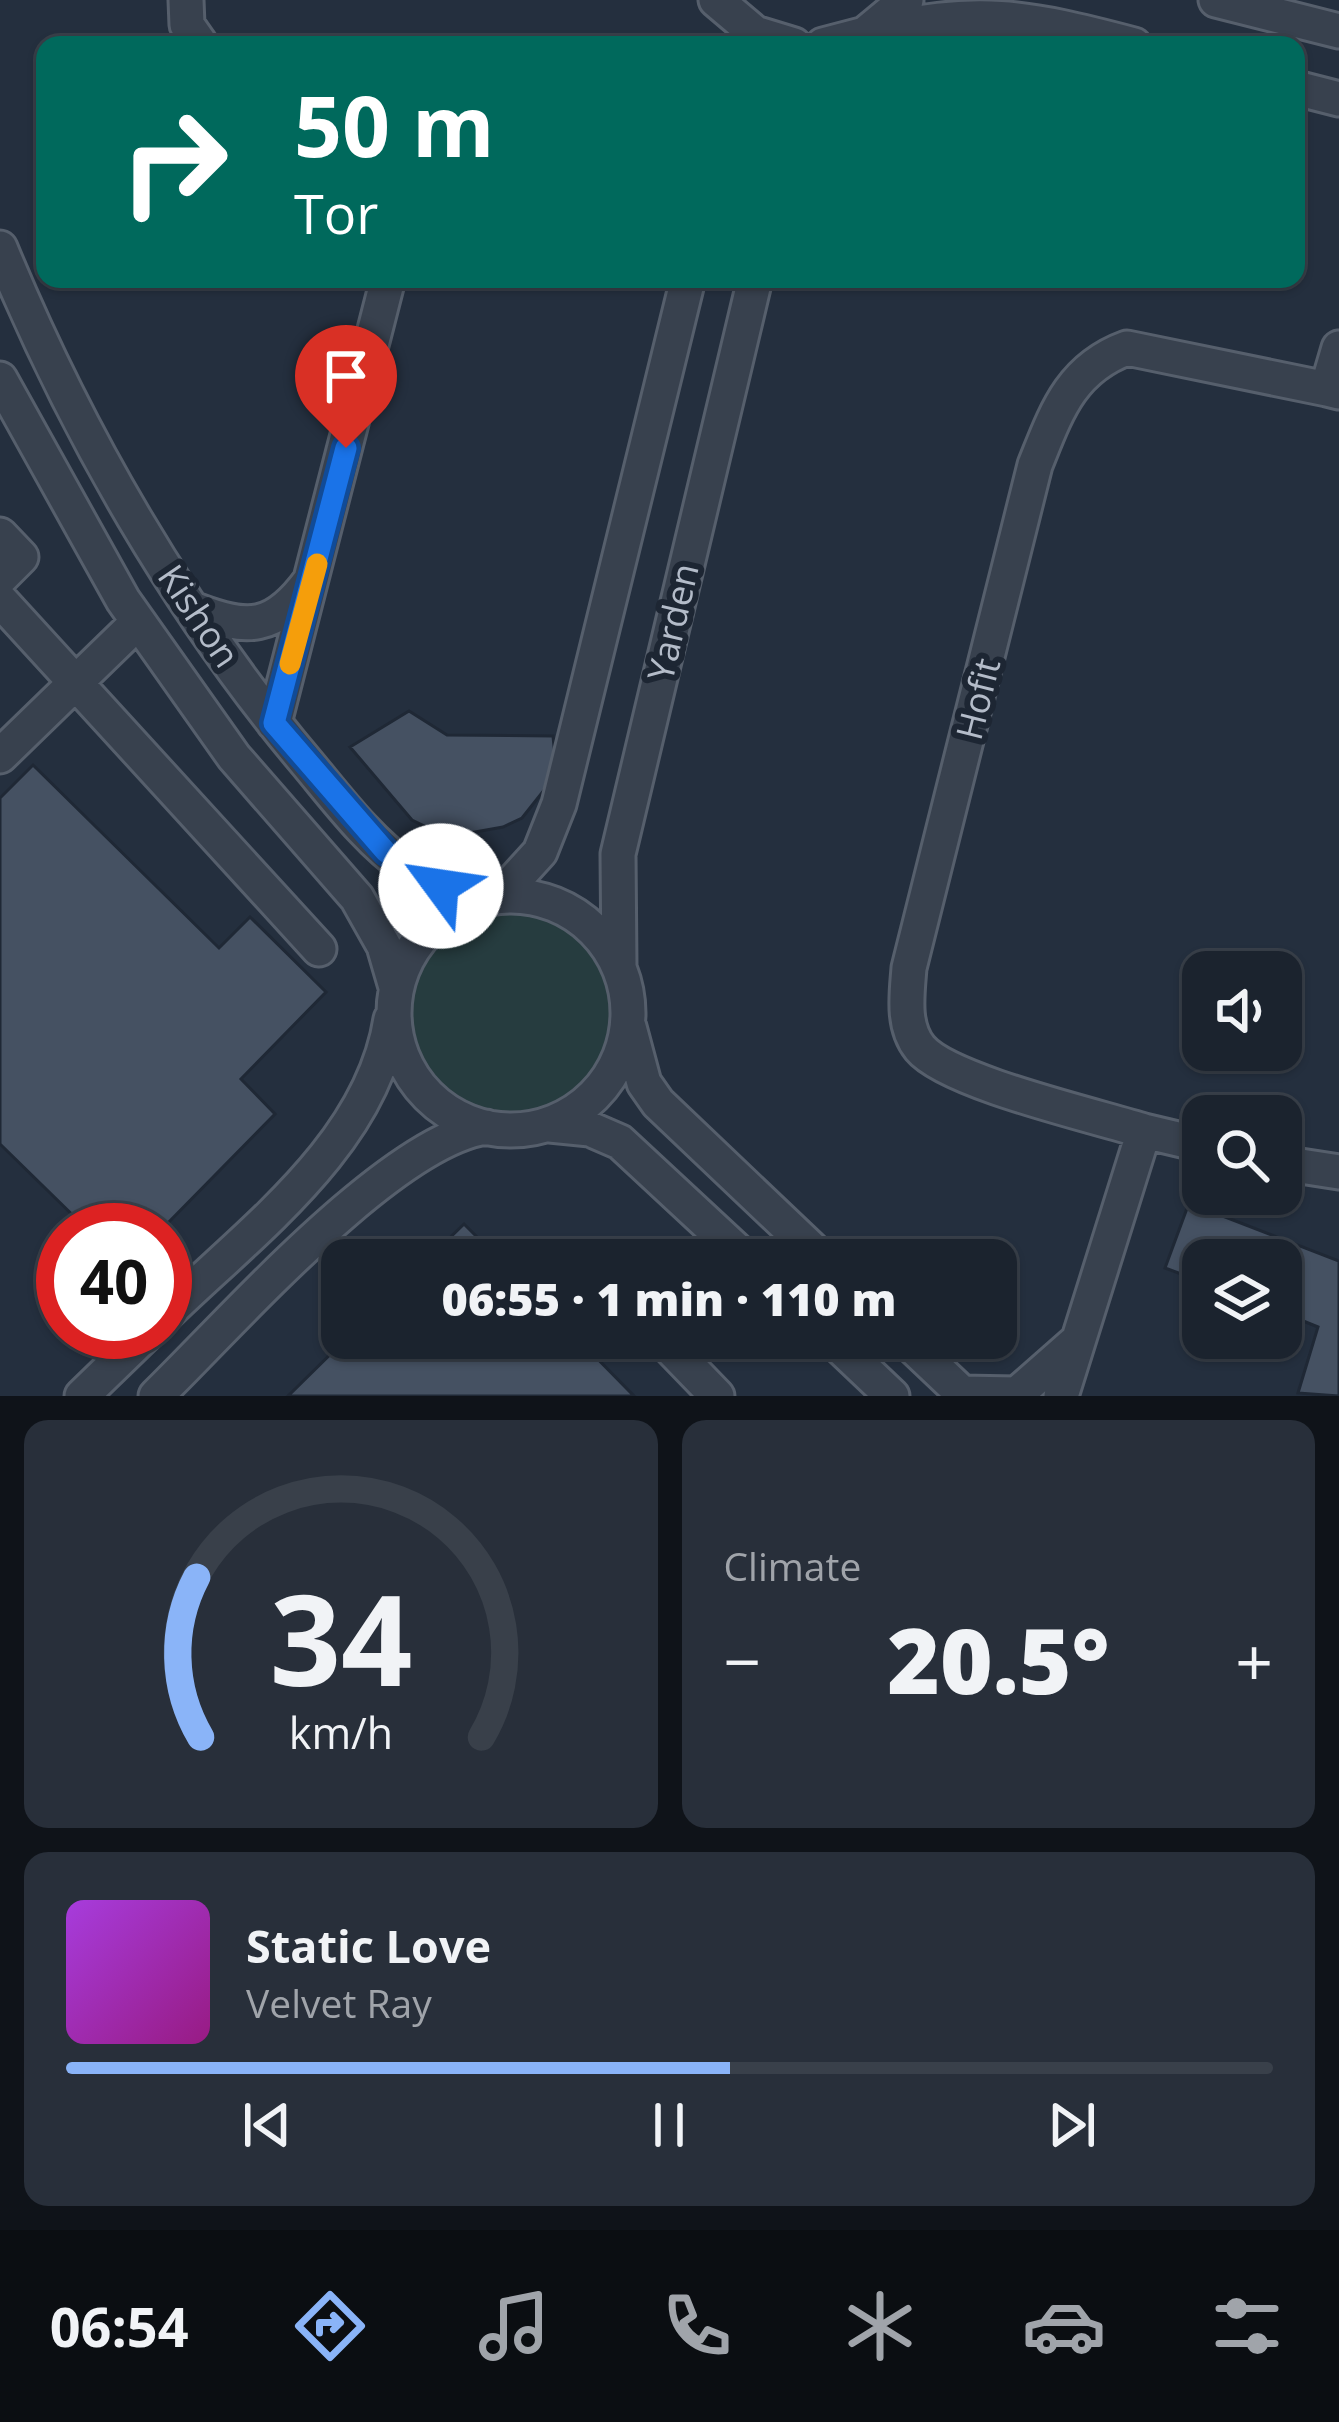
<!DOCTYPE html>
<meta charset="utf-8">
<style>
:root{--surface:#1b232e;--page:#282f3a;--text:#f1f3f6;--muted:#a0a4aa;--line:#39404a;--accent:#8ab4f8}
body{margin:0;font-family:"Open Sans",sans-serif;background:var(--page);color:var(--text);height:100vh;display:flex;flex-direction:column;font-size:45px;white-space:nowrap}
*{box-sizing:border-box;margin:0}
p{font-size:39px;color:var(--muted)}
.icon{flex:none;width:66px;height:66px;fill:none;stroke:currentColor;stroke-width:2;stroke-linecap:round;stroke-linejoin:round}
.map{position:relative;height:1396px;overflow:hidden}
.panel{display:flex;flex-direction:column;gap:24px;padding:24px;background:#0f1319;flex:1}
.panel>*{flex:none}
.top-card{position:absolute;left:36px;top:36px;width:1269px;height:252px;border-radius:24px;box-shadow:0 3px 9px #0004,0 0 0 3px var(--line);background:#00695c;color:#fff;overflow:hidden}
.tools{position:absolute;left:1182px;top:951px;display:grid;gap:24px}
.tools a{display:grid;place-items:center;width:120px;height:120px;border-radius:24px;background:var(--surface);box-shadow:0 3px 9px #0004,0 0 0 3px var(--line);font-size:60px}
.speed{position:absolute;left:36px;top:1203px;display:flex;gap:24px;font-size:60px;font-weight:700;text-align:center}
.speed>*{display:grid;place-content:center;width:156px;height:156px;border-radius:50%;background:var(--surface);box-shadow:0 3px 9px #0004,0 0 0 3px var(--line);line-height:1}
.speed .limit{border:18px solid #d22;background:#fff;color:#111}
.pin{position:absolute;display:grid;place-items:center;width:102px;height:102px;color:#fff;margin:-123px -51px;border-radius:50% 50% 50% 0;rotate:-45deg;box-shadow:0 0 12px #0007}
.pin .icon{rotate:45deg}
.me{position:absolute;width:132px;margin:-66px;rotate:301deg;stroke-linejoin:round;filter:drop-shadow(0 0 9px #0008)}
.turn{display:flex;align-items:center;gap:42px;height:252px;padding:0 60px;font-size:54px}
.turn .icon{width:156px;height:156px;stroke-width:2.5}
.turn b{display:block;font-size:84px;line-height:102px}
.big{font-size:90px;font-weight:800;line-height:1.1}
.panel .tile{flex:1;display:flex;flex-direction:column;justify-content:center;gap:18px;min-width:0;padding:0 42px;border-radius:24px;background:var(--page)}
.panel .dial{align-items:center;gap:0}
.dial svg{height:312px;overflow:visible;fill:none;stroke:var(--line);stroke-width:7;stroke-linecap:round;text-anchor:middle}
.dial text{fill:var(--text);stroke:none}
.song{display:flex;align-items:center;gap:36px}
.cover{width:144px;height:144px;border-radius:18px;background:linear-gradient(135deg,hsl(280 70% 55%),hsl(310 70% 35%))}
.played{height:12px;border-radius:6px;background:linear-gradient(90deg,var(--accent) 55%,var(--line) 55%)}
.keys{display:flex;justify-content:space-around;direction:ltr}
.heat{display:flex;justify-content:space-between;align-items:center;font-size:66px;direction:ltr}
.panel .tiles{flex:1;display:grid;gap:24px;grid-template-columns:1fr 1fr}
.tile:last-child{grid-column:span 2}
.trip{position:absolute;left:321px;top:1239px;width:696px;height:120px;border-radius:24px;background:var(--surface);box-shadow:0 3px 9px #0004,0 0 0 3px var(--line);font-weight:800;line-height:120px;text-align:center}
.tabs{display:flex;height:192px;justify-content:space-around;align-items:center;background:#0b0e12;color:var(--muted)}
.tabs .icon{width:84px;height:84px}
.tabs .current{color:var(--accent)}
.tabs b{font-size:54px;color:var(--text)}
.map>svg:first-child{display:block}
.green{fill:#263c3f}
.building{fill:#455162;stroke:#1f2835;stroke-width:3}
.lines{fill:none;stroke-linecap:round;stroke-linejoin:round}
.minor-casing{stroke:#565f6c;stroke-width:39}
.minor{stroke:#38414e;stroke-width:33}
.route-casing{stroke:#114b97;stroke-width:30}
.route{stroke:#1a73e8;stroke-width:21}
.slow{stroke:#f59e0b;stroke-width:21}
.labels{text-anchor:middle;stroke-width:12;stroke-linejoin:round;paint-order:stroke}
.street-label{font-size:36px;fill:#b4bcc9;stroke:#1d2633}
</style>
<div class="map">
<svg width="1339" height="1396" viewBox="0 0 1339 1396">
<rect width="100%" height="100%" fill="#242f3e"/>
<path class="green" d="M409 1013a102 102 0 1 1 204 0a102 102 0 1 1-204 0Z"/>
<path class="building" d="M409 711 447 735 553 736 555 756 545 789 522 818 503 827 447 837 412 820 350 747Z
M33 765 219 948 250 917 326 992 241 1079 275 1114 161 1230H88L0 1144V798Z
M1189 1203 1339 1261V1396L1298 1393 1318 1327 1281 1312V1260H1203V1282L1165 1268Z
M464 1224 500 1260H427Z
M347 1338H577L634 1396H288Z"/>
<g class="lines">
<g class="minor-casing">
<path id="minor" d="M186 0 187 25 201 45
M716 0 755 33 794 45
M1216 0 1339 31
M865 34C977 7 1024 16 1134 45
M823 45 865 34 906 0
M1296 88 1339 99
M0 248C76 432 179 611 307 763 337 799 368 841 407 868 433 886 462 892 492 897
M1339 348 1327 389 1339 392
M0 379 123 600 234 757 357 898 384 946 396 987
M0 535 21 557 0 578
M0 600 319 949
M193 609C248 631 274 630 310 581
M274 723 388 279
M0 756 138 622
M394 1013a117 117 0 1 1 234 0a117 117 0 1 1-234 0Z
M500 896 540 852 559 804 688 279
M619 966 618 854 755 279
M629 1027 644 1083 658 1103 823 1260
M550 1125 590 1129 620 1142 747 1260
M1144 1131 1203 1145
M1281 1163 1339 1172
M582 1256 586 1260
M165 1315C250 1232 372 1144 391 1019
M661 1338 717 1396
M831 1338 892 1396
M904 1338 965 1396
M961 1393 1017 1394 1074 1344
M82 1396 148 1332
M156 1396C230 1324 389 1142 486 1127
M1061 1396 1144 1131C1096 1116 948 1082 920 1048 902 1026 907 994 909 968L1035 465C1056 413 1070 369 1127 348L1327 389"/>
</g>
<use href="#minor" class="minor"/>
</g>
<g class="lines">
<g class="route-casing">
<path id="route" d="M346 448 274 723 386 852 441 886"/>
</g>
<use href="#route" class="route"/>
<path class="slow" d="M290 664 317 564"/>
</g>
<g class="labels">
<g class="street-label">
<text transform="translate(199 616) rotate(56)" y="13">Kishon</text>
<text transform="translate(673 622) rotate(-77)" y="13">Yarden</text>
<text transform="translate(978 699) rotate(-76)" y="13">Hofit</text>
</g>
</g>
</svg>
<div class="tools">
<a><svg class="icon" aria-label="sound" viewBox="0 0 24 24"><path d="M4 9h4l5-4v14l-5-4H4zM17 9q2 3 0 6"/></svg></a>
<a><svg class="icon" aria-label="search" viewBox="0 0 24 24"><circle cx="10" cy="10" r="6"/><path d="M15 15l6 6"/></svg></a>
<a><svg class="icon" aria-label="layers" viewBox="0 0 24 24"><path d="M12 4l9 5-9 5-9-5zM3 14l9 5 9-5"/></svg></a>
</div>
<div class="speed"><div class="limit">40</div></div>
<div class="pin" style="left:346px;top:448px;background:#d93025"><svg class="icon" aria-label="arrive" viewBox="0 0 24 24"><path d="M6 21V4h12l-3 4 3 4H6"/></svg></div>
<svg class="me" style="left:441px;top:886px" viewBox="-20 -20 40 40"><circle r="19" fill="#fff"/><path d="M0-13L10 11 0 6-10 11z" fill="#1a73e8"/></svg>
<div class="trip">06:55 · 1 min · 110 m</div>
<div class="top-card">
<div class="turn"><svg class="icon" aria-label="right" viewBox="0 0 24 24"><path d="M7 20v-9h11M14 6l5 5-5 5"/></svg><div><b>50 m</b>Tor</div></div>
</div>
</div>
<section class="panel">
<div class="tiles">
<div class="tile dial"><svg viewBox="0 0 100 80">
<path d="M14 69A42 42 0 1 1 86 69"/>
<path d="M14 69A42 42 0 0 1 13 28" stroke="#8ab4f8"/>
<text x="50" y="56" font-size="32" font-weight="700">34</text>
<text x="50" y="72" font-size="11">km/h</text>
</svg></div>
<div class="tile"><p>Climate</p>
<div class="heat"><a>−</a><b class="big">20.5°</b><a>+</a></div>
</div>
<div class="tile">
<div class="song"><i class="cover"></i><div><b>Static Love</b><p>Velvet Ray</p></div></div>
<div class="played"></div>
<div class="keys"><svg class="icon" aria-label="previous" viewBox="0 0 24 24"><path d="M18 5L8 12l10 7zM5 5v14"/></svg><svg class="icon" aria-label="pause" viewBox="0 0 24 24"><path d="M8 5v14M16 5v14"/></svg><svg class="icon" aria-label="next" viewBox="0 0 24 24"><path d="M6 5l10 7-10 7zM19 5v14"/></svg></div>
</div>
</div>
</section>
<nav class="tabs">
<b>06:54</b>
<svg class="icon current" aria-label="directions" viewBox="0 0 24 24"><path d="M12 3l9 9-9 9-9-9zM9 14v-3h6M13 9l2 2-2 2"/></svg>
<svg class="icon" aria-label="music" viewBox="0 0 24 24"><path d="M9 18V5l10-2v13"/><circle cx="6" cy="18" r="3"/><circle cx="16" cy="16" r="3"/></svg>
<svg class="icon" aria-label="phone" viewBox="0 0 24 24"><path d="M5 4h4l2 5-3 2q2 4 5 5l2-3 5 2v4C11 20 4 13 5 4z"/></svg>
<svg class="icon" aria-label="climate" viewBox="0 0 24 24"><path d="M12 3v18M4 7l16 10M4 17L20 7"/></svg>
<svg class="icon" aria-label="car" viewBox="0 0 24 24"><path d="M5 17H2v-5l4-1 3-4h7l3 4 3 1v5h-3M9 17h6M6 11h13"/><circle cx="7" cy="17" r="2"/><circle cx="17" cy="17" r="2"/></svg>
<svg class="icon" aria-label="filters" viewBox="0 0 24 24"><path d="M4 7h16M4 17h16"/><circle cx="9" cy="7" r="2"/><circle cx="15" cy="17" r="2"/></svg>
</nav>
